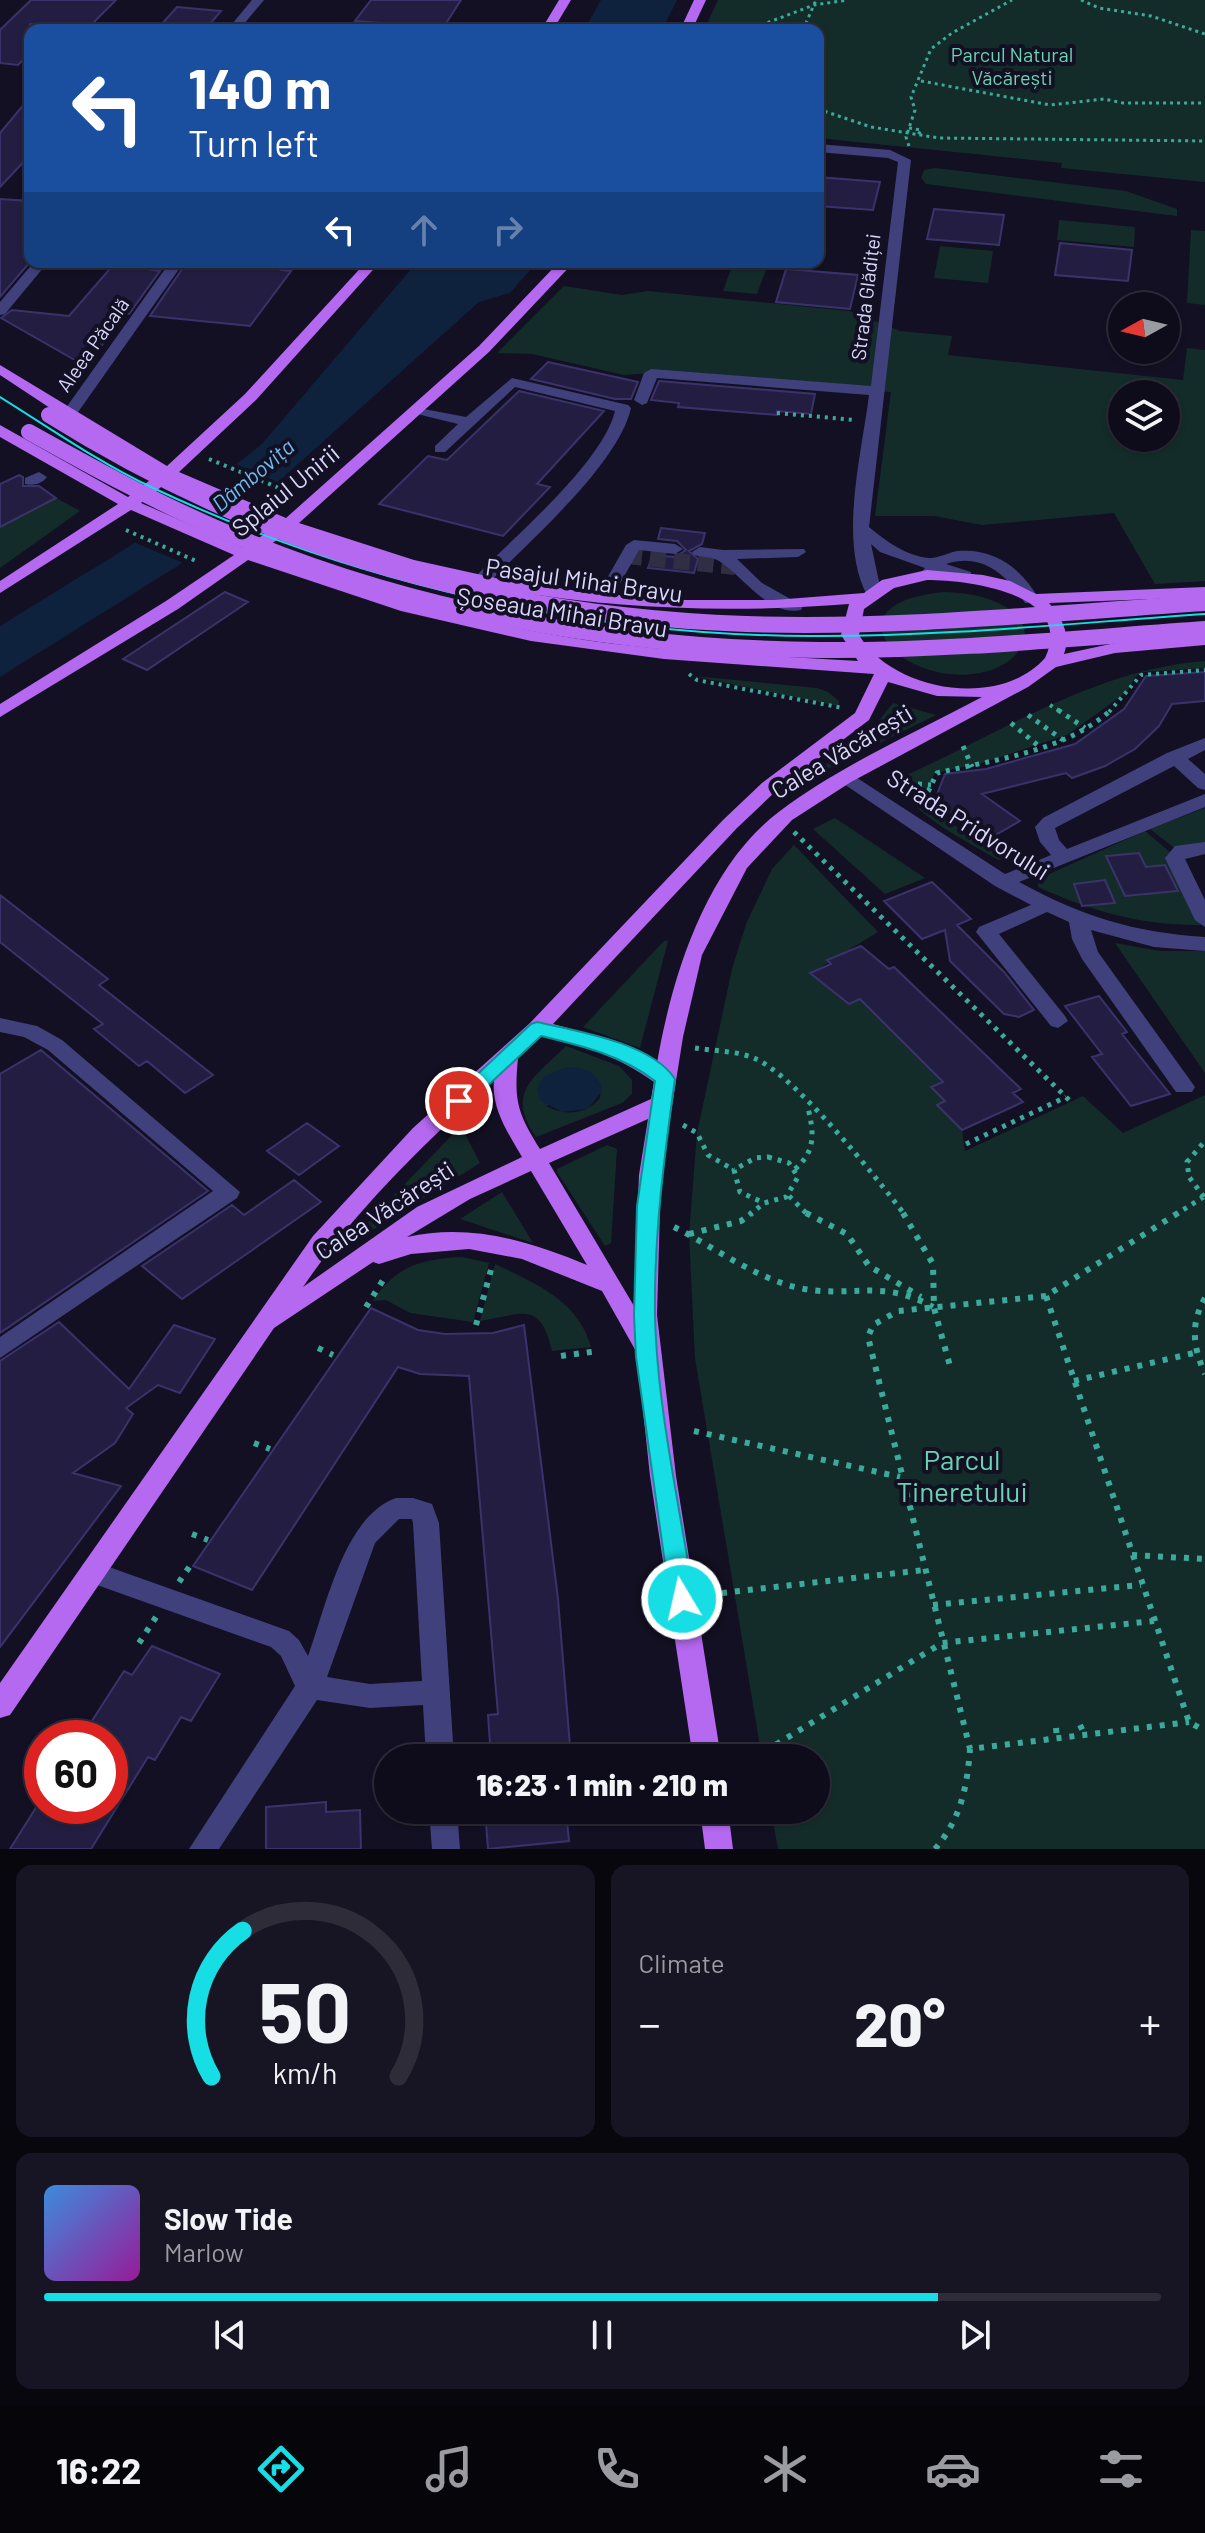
<!DOCTYPE html>
<meta charset="utf-8">
<style>
:root{--surface:#0e0c1a;--page:#171523;--text:#f1f3f6;--muted:#9b9ba2;--line:#2e2c39;--accent:#17dde5}
body{margin:0;font-family:Barlow,sans-serif;background:var(--page);color:var(--text);height:100vh;display:flex;flex-direction:column;font-size:30px;white-space:nowrap}
*{box-sizing:border-box;margin:0}
p{font-size:26px;color:var(--muted)}
.icon{flex:none;width:44px;height:44px;fill:none;stroke:currentColor;stroke-width:2;stroke-linecap:round;stroke-linejoin:round}
.map{position:relative;height:1849px;overflow:hidden}
.details{display:flex;flex-direction:column;gap:16px;padding:16px;background:#08070e;flex:1}
.details>*{flex:none}
.banner{position:absolute;left:24px;top:24px;width:800px;height:244px;border-radius:16px;box-shadow:0 2px 6px #0004,0 0 0 2px var(--line);background:#1a4fa0;color:#fff;overflow:hidden}
.needle{width:52px;rotate:262deg}
.fabs{position:absolute;left:1108px;top:292px;display:grid;gap:16px}
.fabs a{display:grid;place-items:center;width:72px;height:72px;border-radius:50%;background:var(--surface);box-shadow:0 2px 6px #0004,0 0 0 2px var(--line);font-size:40px}
.speed{position:absolute;left:24px;top:1720px;display:flex;gap:16px;font-size:40px;font-weight:700;text-align:center}
.speed>*{display:grid;place-content:center;width:104px;height:104px;border-radius:50%;background:var(--surface);box-shadow:0 2px 6px #0004,0 0 0 2px var(--line);line-height:1}
.speed .limit{border:12px solid #d22;background:#fff;color:#111}
.pin{position:absolute;display:grid;place-items:center;width:68px;height:68px;color:#fff;margin:-34px;border:4px solid #fff;border-radius:50%;box-shadow:0 2px 8px #0007}
.me{position:absolute;width:88px;margin:-44px;rotate:351deg;stroke-linejoin:round;filter:drop-shadow(0 0 6px #0008)}
.turn{display:flex;align-items:center;gap:28px;height:168px;padding:0 32px;font-size:36px}
.turn .icon{width:104px;height:104px;stroke-width:2.5}
.turn b{display:block;font-size:56px;line-height:68px}
.lanes{display:flex;align-items:center;height:76px;padding:0 32px;background:#0003;justify-content:center;gap:40px;direction:ltr}
.lanes .off{opacity:.35}
.big{font-size:60px;font-weight:800;line-height:1.1}
.details .card{flex:1;display:flex;flex-direction:column;justify-content:center;gap:12px;min-width:0;padding:0 28px;border-radius:16px;background:var(--page)}
.details .dial{align-items:center;gap:0}
.dial svg{height:208px;overflow:visible;fill:none;stroke:var(--line);stroke-width:7;stroke-linecap:round;text-anchor:middle}
.dial text{fill:var(--text);stroke:none}
.song{display:flex;align-items:center;gap:24px}
.cover{width:96px;height:96px;border-radius:12px;background:linear-gradient(135deg,hsl(210 70% 55%),hsl(300 70% 35%))}
.played{height:8px;border-radius:4px;background:linear-gradient(90deg,var(--accent) 80%,var(--line) 80%)}
.keys{display:flex;justify-content:space-around;direction:ltr}
.heat{display:flex;justify-content:space-between;align-items:center;font-size:44px;direction:ltr}
.details .tiles{flex:1;display:grid;gap:16px;grid-template-columns:1fr 1fr}
.card:last-child{grid-column:span 2}
.trip{position:absolute;left:374px;top:1744px;width:456px;height:80px;border-radius:40px;background:var(--surface);box-shadow:0 2px 6px #0004,0 0 0 2px var(--line);font-weight:800;line-height:80px;text-align:center}
.menu{display:flex;height:128px;justify-content:space-around;align-items:center;background:#06050a;color:var(--muted)}
.menu .icon{width:56px;height:56px}
.menu .current{color:var(--accent)}
.menu b{font-size:36px;color:var(--text)}
.map>svg:first-child{display:block}
.green{fill:#142c29;fill-rule:evenodd}
.water{fill:#0f223d}
.pier{fill:#121022}
.building{fill:#231e41;stroke:#3a336b;stroke-width:2}
.lines{fill:none;stroke-linecap:round;stroke-linejoin:round}
.minor-tunnel{stroke:#302e43;stroke-width:16;stroke-dasharray:16 8;stroke-linecap:butt}
.path-far3{stroke:#3baa9c;stroke-width:3;stroke-dasharray:3 4;stroke-linecap:butt}
.path-far2{stroke:#3baa9c;stroke-width:4;stroke-dasharray:3 5;stroke-linecap:butt}
.path-far1{stroke:#3baa9c;stroke-width:5;stroke-dasharray:4 6;stroke-linecap:butt}
.path{stroke:#3baa9c;stroke-width:6;stroke-dasharray:5 8;stroke-linecap:butt}
.minor{fill:#40417c;fill-rule:evenodd}
.major{fill:#b568f0;fill-rule:evenodd}
.tram{stroke:#17dde5;stroke-width:2}
.major-bridge{stroke:#b568f0;stroke-width:16}
.route{fill:#17dde5;stroke:#0f9095;stroke-width:2}
.labels{text-anchor:middle;stroke-width:8;stroke-linejoin:round;paint-order:stroke}
.far-park-label{font-size:20px;fill:#69d4b3;stroke:#121022}
.far-street-label{font-size:20px;fill:#d8d6fb;stroke:#121022}
.far-water-label{font-size:22px;font-style:italic;fill:#6ebcf0;stroke:#121022}
.street-label{font-size:24px;fill:#d8d6fb;stroke:#121022}
.near-park-label{font-size:28px;fill:#69d4b3;stroke:#121022}
</style>
<div class="map">
<svg width="1205" height="1849" viewBox="0 0 1205 1849">
<rect width="100%" height="100%" fill="#121022"/>
<path class="green" d="M718 0H1205V182L1061 168 1062 163 818 138V30H704Z
M935 168 1126 191 1177 209V216L926 184 921 178 924 170Z
M1059 220 1135 227 1134 247 1057 240Z
M1191 230 1205 231V305L1187 303Z
M940 246 993 251 988 283 934 278Z
M732 266 766 270 757 294 723 291Z
M564 286 622 295 648 291 849 311 900 331 952 336 948 355 1183 380 1187 348 1205 350V581L1155 584 1114 513 982 525 934 516H875L891 392 651 373 624 375 532 354 497 353ZM1122 394H1166V438H1122Z
M56 498 80 511 0 568V527Z
M946 592C967 593 987 596 1006 607 1042 630 1021 661 988 671 905 694 819 602 946 592Z
M1205 661V668L1143 672 1135 677 1127 692 1067 735 982 763 935 773 923 795 928 809 1006 857 998 860C964 839 923 821 900 788L909 774C1005 730 1098 669 1205 661Z
M693 676 817 688 828 692 839 701 838 706Z
M893 703 936 715 809 778 872 729Z
M1205 808V847L1177 850 1150 829Z
M835 818 925 878 885 894 813 829Z
M1145 831 1171 853 1170 861 1202 925C1143 926 1091 911 1038 887V879Z
M794 845 878 932 811 973 848 1004 860 999 943 1082 931 1088 945 1101 938 1106 962 1130 965 1151 1083 1096 1123 1133 1205 1095V1849H778L771 1810H816V1758H762L695 1358 689 1234 697 1133 732 969 746 924 772 869Z
M664 941H668L640 1048 583 1027Z
M1115 943 1160 951H1205V1073Z
M566 1046 619 1066 632 1080V1094L622 1103 536 1137C505 1092 534 1078 566 1046ZM601 1085 600 1098C586 1115 564 1116 546 1106Z
M461 1126 480 1163 360 1238 356 1234Z
M607 1145 617 1149 611 1243 605 1246 557 1172V1169Z
M502 1192 533 1243 460 1219Z
M462 1257 489 1263 473 1322 410 1313 386 1300 373 1301C396 1266 421 1259 462 1257Z
M495 1264C536 1284 578 1300 591 1347L552 1351C540 1300 523 1314 480 1321Z"/>
<path class="water" d="M601 0H677L662 30H584Z
M417 262H537L510 293 479 302 200 552 0 677V626L146 536 262 444Z
M566 1067C584 1067 600 1072 602 1091L588 1109 562 1112 541 1101 537 1089 543 1077Z"/>
<path class="pier" d="M233 463 285 485 188 565 131 541Z"/>
<path class="building" d="M31 0H116L88 28 30 24V53L18 65 0 63V30Z
M371 0H461L443 28 355 21Z
M177 7 221 11 205 30 160 26Z
M30 97V155L0 187V133Z
M818 177 880 182 873 210 818 206Z
M0 199 30 201V262L0 297Z
M934 209 1004 215 999 245 927 239Z
M1060 243 1132 250 1128 281 1055 275Z
M187 262H287L281 270 291 271 250 326 150 316Z
M114 264 160 271 129 314 124 313 87 367 1 318 12 310 69 316Z
M786 269 858 275 850 309 776 302Z
M548 362 638 382 631 399H615L531 379Z
M659 381 815 394 811 414 777 411V415L678 407 679 403 651 400Z
M519 391 604 411 537 484 550 487 503 536 379 504 428 456 447 460Z
M19 475 23 477V486H39L56 498 0 527V484Z
M661 528 705 533 702 544 689 551 698 559 694 573 648 568 653 555 675 557 686 550 677 541 658 539Z
M225 592 248 602 147 670 123 659Z
M1205 672V701L1172 704 1159 726 1135 749 1105 766 1072 778 1066 773 982 794 1020 821 992 837 934 802 945 774 986 769 1075 744 1124 709 1146 676Z
M1139 853 1146 867 1165 865 1178 891 1125 896 1106 856Z
M1105 880 1115 903 1082 906 1074 884Z
M932 882 971 919 957 925 1004 972 1034 1010 1019 1017 1004 1014 950 961 945 930 922 939 884 901Z
M0 895 108 979 99 985 213 1075 185 1093 147 1061 139 1066 94 1029 103 1024 0 942Z
M861 946 889 969 894 967 1021 1089 1013 1093 1023 1102 962 1130 937 1105 945 1101 931 1087 943 1082 860 999 849 1004 810 973 831 964 827 960Z
M1099 996 1127 1032 1122 1034 1170 1094 1131 1106 1092 1057 1102 1054 1065 1006Z
M41 1050 208 1191 0 1333V1074Z
M307 1123 339 1146 299 1175 267 1151Z
M294 1180 321 1202 182 1299 142 1266 232 1205 244 1215Z
M371 1308 418 1330 445 1334 493 1333 524 1325 558 1599 571 1758H491L488 1715 498 1714 469 1376 420 1374 398 1367 252 1590 193 1566Z
M59 1322 129 1389 174 1325 215 1339 180 1393 158 1385 126 1408 133 1414 115 1443 73 1473 121 1486 0 1647V1361Z
M152 1646 220 1674 191 1721 181 1717 155 1760 148 1757 91 1849H10L37 1806H110V1738H81L124 1671 132 1675Z
M326 1802V1812L360 1810 361 1849H266V1807Z
M485 1810H566L569 1841 488 1849Z"/>
<g class="lines">
<path class="minor-tunnel" d="M626 556 735 567"/>
<path class="path-far3" d="M1081 0 1099 8 1151 16 1205 34
M748 30 814 5 848 0
M803 30 816 0
M921 81 1050 105 1104 99 1123 103H1205
M818 109 871 127 939 138 1205 141
M909 128 921 130 918 135
M909 146 906 137 915 110 911 97 931 49 952 33 1012 0"/>
<path class="path-far2" d="M777 413 855 420
M209 459 296 495
M126 530 196 561
M689 674 697 680 843 708
M1050 705 1061 712
M1109 712 1141 675 1205 670"/>
<path class="path-far1" d="M1058 710 1085 728
M1028 715 1063 740
M1011 723 1041 748
M963 746 972 767
M888 782 931 785
M932 810 926 796 937 773C996 759 1064 752 1111 710
M794 832 1071 1102
M695 1048C714 1051 739 1051 756 1059 797 1078 875 1176 905 1215
M683 1125 697 1133 708 1155 734 1170
M966 1144 1066 1097
M768 1157 789 1163 798 1177 786 1197 764 1203 740 1192 734 1170 755 1158Z
M795 1169C816 1151 814 1133 808 1108
M789 1196 808 1215
M1204 1197 1189 1177 1187 1162 1205 1141
M749 1215 763 1204
M1175 1215 1205 1196"/>
<path class="path" d="M806 1213 847 1234 869 1266 921 1297
M903 1213 933 1264 934 1308 950 1366
M1178 1213 1046 1296 1189 1722 1205 1731
M674 1227C714 1247 752 1276 795 1287 848 1300 880 1277 933 1307
M689 1234 741 1221 752 1213
M1046 1296 898 1311 873 1325 868 1337 970 1749 1189 1722
M1205 1298C1190 1324 1193 1347 1205 1374
M366 1307 385 1277
M476 1325 492 1266
M318 1348 333 1355
M561 1356 598 1351
M1074 1381 1194 1353
M694 1431 900 1477
M254 1443 270 1449
M192 1534 208 1540
M1132 1555 1205 1559
M179 1582 190 1566
M722 1593 924 1570
M933 1605 1141 1585
M139 1643 156 1617
M1080 1725 1085 1735
M1056 1728 1057 1738
M62 1734 71 1738
M754 1758 942 1643 1154 1621
M935 1849C961 1818 967 1788 970 1749"/>
<path class="minor" d="M252 0H264L239 30H227Z
M818 144 890 150 911 160 869 527C886 541 906 556 929 558 937 559 949 552 958 551 995 548 1022 569 1039 599L1037 603H1025C1007 575 982 552 946 564L971 572V580L965 581 939 572 927 580 919 575 925 568 880 552 871 544 881 591 879 595H867C838 541 862 453 869 395L657 378 647 403 642 405 634 400 644 373 651 369 871 386 898 162 888 158 818 152Z
M34 262H48L5 314 0 315V302Z
M170 262H184L76 415H66L63 412Z
M512 378 628 405 631 408C618 465 530 540 489 583L483 584 475 579 477 575C515 536 603 462 615 411L515 387 445 452H435V446L458 424 413 413V407L466 417Z
M39 472 47 477C42 484 33 486 25 484V478Z
M634 540 675 544 683 549 675 554 639 550 609 603H597L595 599 626 545Z
M700 547 723 550 804 549 806 552 798 557 737 559 762 583 803 606 801 610C769 617 742 575 719 561 713 557 702 557 694 555L692 552Z
M1205 738V750L1188 759 1205 774V790L1198 788 1174 766 1055 828 1059 840 1067 849 1205 794V807L1019 882C1084 917 1132 932 1205 937V951L1154 947 1091 930 1098 952 1195 1087 1192 1092H1176L1082 959 1072 939 1069 922 1047 912 999 934 1065 1016 1068 1021 1058 1028 1051 1026 976 932 979 927 1031 905 995 886 835 778 844 772 851 774 1005 874 1051 855 1040 842 1035 827 1043 818 1167 753Z
M1205 842V854L1185 859 1205 900V927L1195 920 1165 858 1175 846Z
M0 1018 37 1026 62 1040 240 1192 237 1198 0 1358V1337L213 1191 48 1050 24 1037 0 1032Z
M396 1498H413L432 1504 439 1523 454 1758H426L423 1705 370 1708 317 1700 219 1849H189L295 1686 281 1656 271 1647 83 1580 79 1572 83 1564 92 1561 289 1631 299 1640 308 1656C326 1607 344 1516 396 1498ZM399 1519H412L413 1523 422 1681 370 1684 327 1677 375 1543Z
M429 1810H457L460 1849H432Z"/>
<path class="major" d="M559 0H571L553 30H541Z
M694 0H706L692 30H680Z
M366 262H380L256 400 179 472 286 518 479 346 559 262H574L489 352 299 523 414 560 500 579 591 593 683 600H774L864 593 882 580 927 570 983 575 1010 581 1036 594 1205 587V597L1049 603C1062 618 1071 634 1064 654L1115 643 1205 635V645L1115 653 1056 667 1028 687 851 782 792 820 747 868 702 955 683 1037 661 1175 657 1315 676 1476 721 1758H693L650 1476 637 1353 602 1291 522 1259 469 1249 411 1254 379 1264 373 1262 274 1328 10 1715 0 1718V1683L313 1236 413 1128 530 1023 723 820 762 783 855 713 874 674 664 659 531 641 401 611 248 560 178 609 0 717V704L166 601 234 555 131 510 0 593V581L118 504 0 437V425L128 497 158 474 109 447 0 375V365L167 466 245 394ZM170 480 276 526 244 548 141 503ZM290 531C468 600 660 619 849 604L841 635 858 661C769 655 680 653 592 641 478 624 366 594 258 553ZM927 580C967 580 1076 593 1045 658 999 710 892 691 859 635L864 609 894 588ZM888 682 937 696 982 697C915 733 841 765 780 811 706 866 672 976 657 1063L612 1040 553 1024 737 828 776 791 869 720ZM541 1036C582 1044 620 1057 654 1082L651 1099 540 1149C517 1112 514 1101 518 1058ZM494 1080C491 1108 508 1133 522 1157L417 1207 303 1287C356 1209 425 1143 494 1080ZM648 1119 639 1175 634 1306 549 1163ZM531 1171 587 1265C529 1241 471 1223 407 1237L470 1199Z
M700 1810H728L733 1849H705Z"/>
<path class="tram" d="M0 397C50 428 98 462 151 487 356 584 583 635 809 636 941 637 1073 623 1205 614"/>
<path class="major-bridge" d="M49 415C265 550 491 615 746 624 899 629 1052 613 1205 603
M29 432C90 466 150 499 214 527 404 611 613 648 821 650 949 651 1077 638 1205 629"/>
</g>
<path class="route" d="M537 1022C577 1031 652 1043 675 1079 664 1158 654 1235 655 1315 657 1408 680 1507 694 1599L691 1606 682 1609 674 1606 670 1599 636 1357 634 1315 637 1206 655 1081C621 1055 582 1046 541 1036L466 1106 459 1108 449 1101 531 1024Z"/>
<g class="labels">
<g class="far-park-label">
<text x="1012" y="62">Parcul Natural<tspan x="1012" dy="23">Văcărești</tspan></text>
</g>
<g class="far-street-label">
<text transform="translate(866 297) rotate(-83)" y="7">Strada Glădiței</text>
<text transform="translate(93 345) rotate(-55)" y="7">Aleea Păcală</text>
</g>
<g class="far-water-label">
<text transform="translate(253 475) rotate(-40)" y="8">Dâmbovița</text>
</g>
<g class="street-label">
<text transform="translate(286 491) rotate(-39)" y="8">Splaiul Unirii</text>
<text transform="translate(584 581) rotate(8)" y="8">Pasajul Mihai Bravu</text>
<text transform="translate(562 613) rotate(9)" y="8">Șoseaua Mihai Bravu</text>
<text transform="translate(842 752) rotate(-31)" y="8">Calea Văcărești</text>
<text transform="translate(968 825) rotate(32)" y="8">Strada Pridvorului</text>
<text transform="translate(385 1211) rotate(-33)" y="8">Calea Văcărești</text>
</g>
<g class="near-park-label">
<text x="962" y="1470">Parcul<tspan x="962" dy="32">Tineretului</tspan></text>
</g>
</g>
</svg>
<div class="fabs">
<a><svg class="needle" viewBox="-14 -14 28 28"><path d="M0-13l5 13h-10z" fill="#e53935"/><path d="M0 13l5-13h-10z" fill="#9b9ba2"/></svg></a>
<a><svg class="icon" aria-label="layers" viewBox="0 0 24 24"><path d="M12 4l9 5-9 5-9-5zM3 14l9 5 9-5"/></svg></a>
</div>
<div class="speed"><div class="limit">60</div></div>
<div class="pin" style="left:459px;top:1101px;background:#d93025"><svg class="icon" aria-label="arrive" viewBox="0 0 24 24"><path d="M6 21V4h12l-3 4 3 4H6"/></svg></div>
<svg class="me" style="left:682px;top:1599px" viewBox="-20 -20 40 40"><circle r="17" fill="#17dde5" stroke="#fff" stroke-width="3"/><path d="M0-11L8 9 0 5-8 9z" fill="#fff"/></svg>
<div class="trip">16:23 · 1 min · 210 m</div>
<div class="banner">
<div class="turn"><svg class="icon" aria-label="left" viewBox="0 0 24 24"><path d="M17 20v-9H6M10 6l-5 5 5 5"/></svg><div><b>140 m</b>Turn left</div></div>
<div class="lanes"><svg class="icon" aria-label="left" viewBox="0 0 24 24"><path d="M17 20v-9H6M10 6l-5 5 5 5"/></svg><svg class="icon off" aria-label="ahead" viewBox="0 0 24 24"><path d="M12 20V5M6 11l6-6 6 6"/></svg><svg class="icon off" aria-label="right" viewBox="0 0 24 24"><path d="M7 20v-9h11M14 6l5 5-5 5"/></svg></div>
</div>
</div>
<section class="details">
<div class="tiles">
<div class="card dial"><svg viewBox="0 0 100 80">
<path d="M14 69A42 42 0 1 1 86 69"/>
<path d="M14 69A42 42 0 0 1 26 13" stroke="#17dde5"/>
<text x="50" y="56" font-size="32" font-weight="700">50</text>
<text x="50" y="72" font-size="11">km/h</text>
</svg></div>
<div class="card"><p>Climate</p>
<div class="heat"><a>−</a><b class="big">20°</b><a>+</a></div>
</div>
<div class="card">
<div class="song"><i class="cover"></i><div><b>Slow Tide</b><p>Marlow</p></div></div>
<div class="played"></div>
<div class="keys"><svg class="icon" aria-label="previous" viewBox="0 0 24 24"><path d="M18 5L8 12l10 7zM5 5v14"/></svg><svg class="icon" aria-label="pause" viewBox="0 0 24 24"><path d="M8 5v14M16 5v14"/></svg><svg class="icon" aria-label="next" viewBox="0 0 24 24"><path d="M6 5l10 7-10 7zM19 5v14"/></svg></div>
</div>
</div>
</section>
<nav class="menu">
<b>16:22</b>
<svg class="icon current" aria-label="directions" viewBox="0 0 24 24"><path d="M12 3l9 9-9 9-9-9zM9 14v-3h6M13 9l2 2-2 2"/></svg>
<svg class="icon" aria-label="music" viewBox="0 0 24 24"><path d="M9 18V5l10-2v13"/><circle cx="6" cy="18" r="3"/><circle cx="16" cy="16" r="3"/></svg>
<svg class="icon" aria-label="phone" viewBox="0 0 24 24"><path d="M5 4h4l2 5-3 2q2 4 5 5l2-3 5 2v4C11 20 4 13 5 4z"/></svg>
<svg class="icon" aria-label="climate" viewBox="0 0 24 24"><path d="M12 3v18M4 7l16 10M4 17L20 7"/></svg>
<svg class="icon" aria-label="car" viewBox="0 0 24 24"><path d="M5 17H2v-5l4-1 3-4h7l3 4 3 1v5h-3M9 17h6M6 11h13"/><circle cx="7" cy="17" r="2"/><circle cx="17" cy="17" r="2"/></svg>
<svg class="icon" aria-label="filters" viewBox="0 0 24 24"><path d="M4 7h16M4 17h16"/><circle cx="9" cy="7" r="2"/><circle cx="15" cy="17" r="2"/></svg>
</nav>
